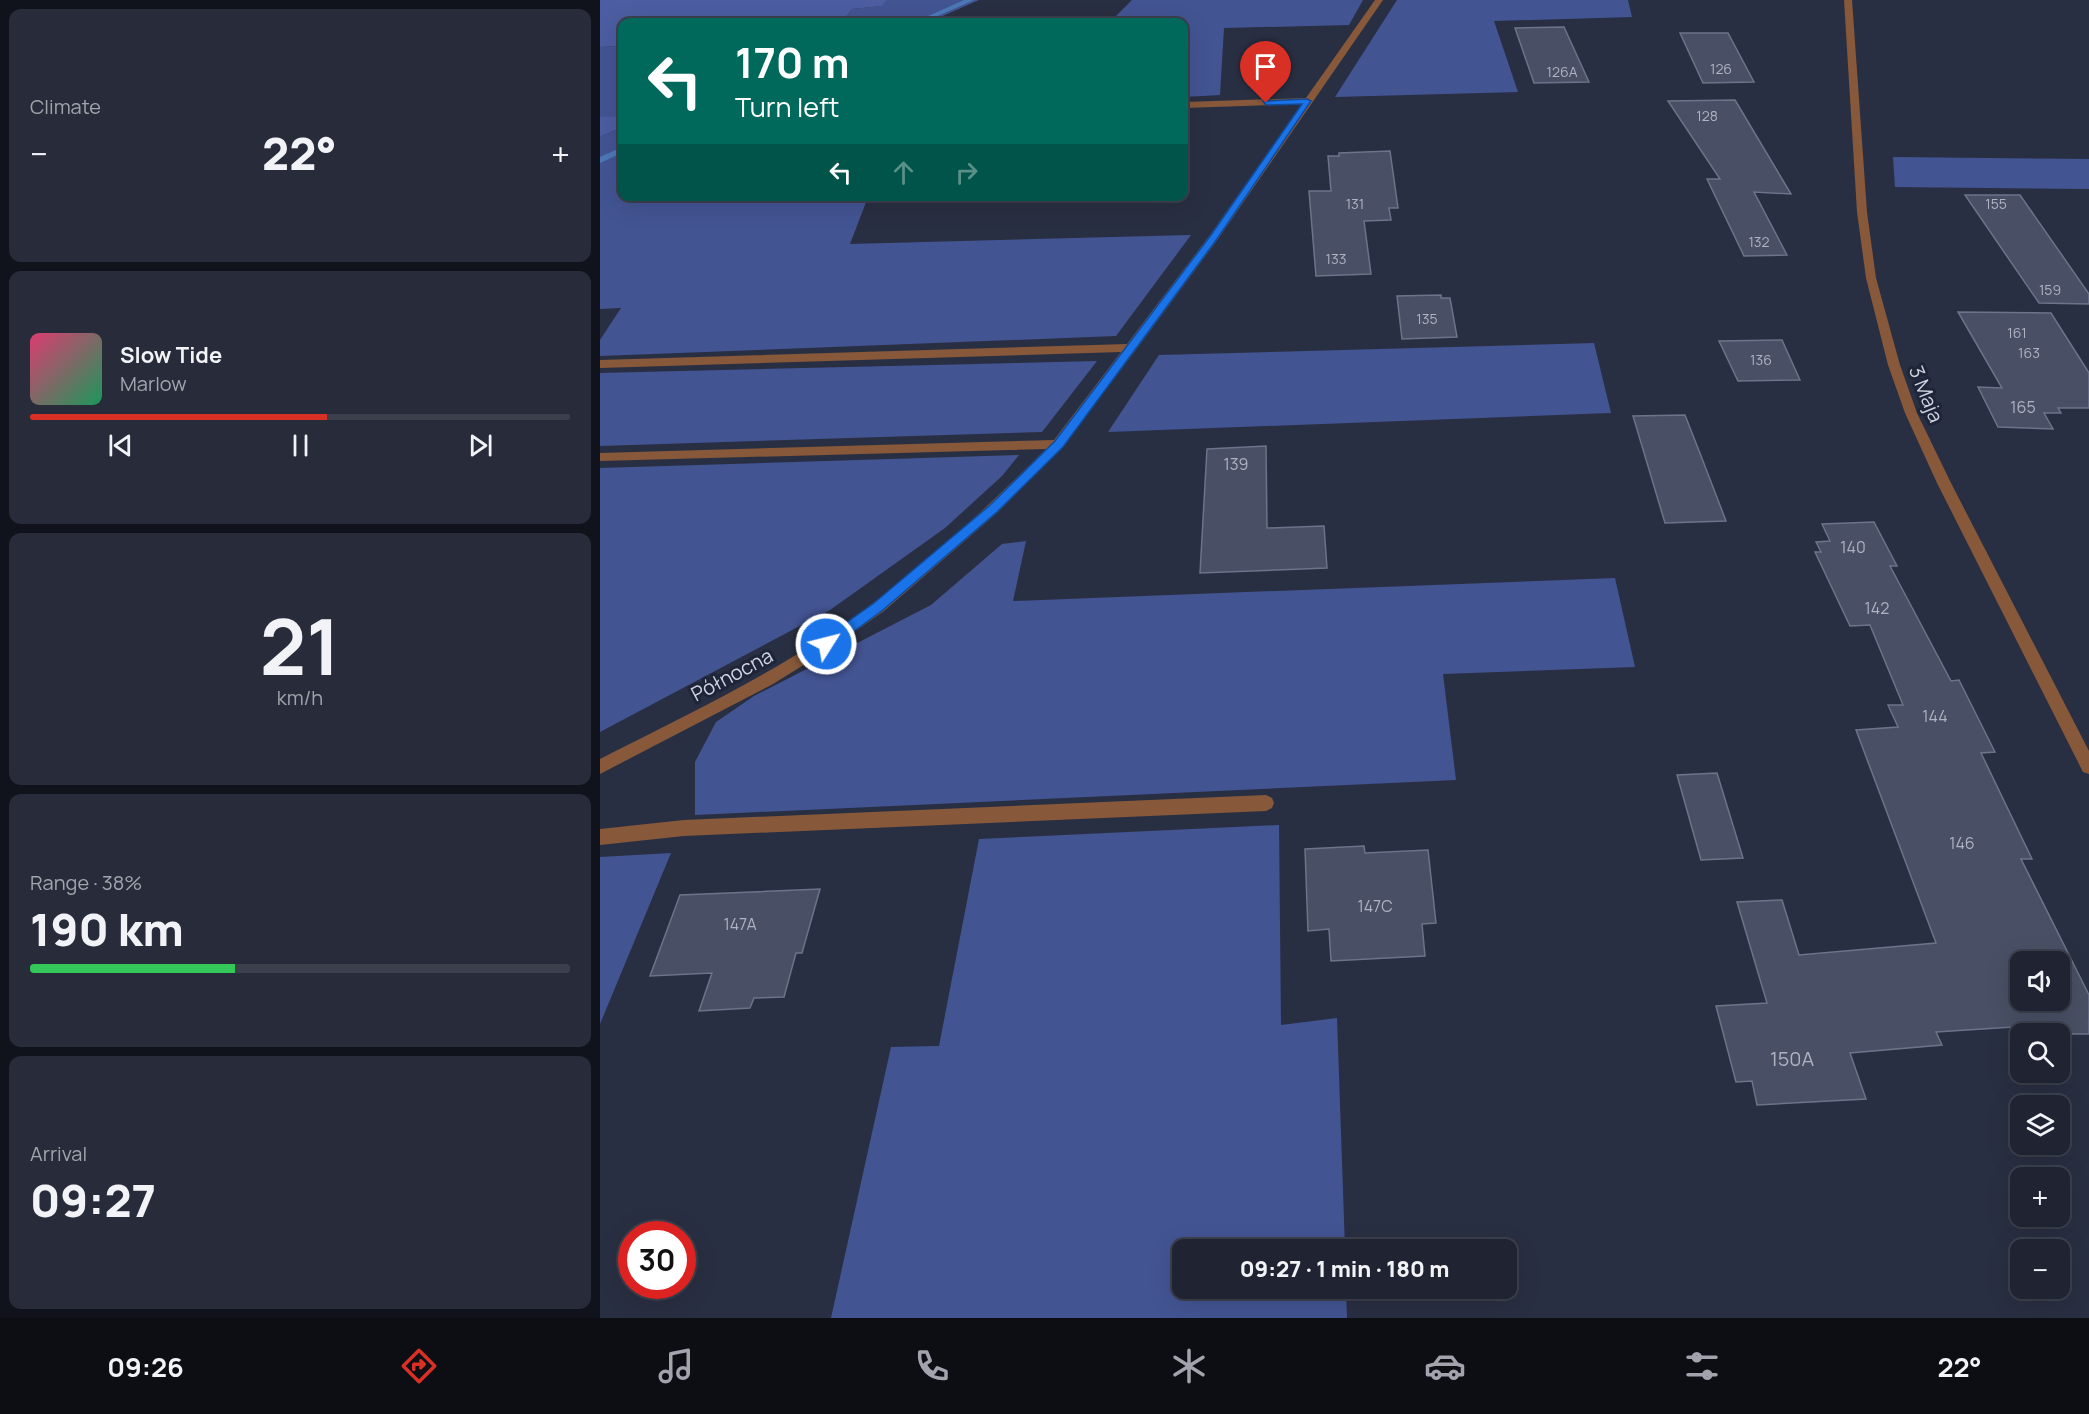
<!DOCTYPE html>
<meta charset="utf-8">
<style>
:root{--surface:#1f2332;--page:#272b3a;--text:#f1f3f6;--muted:#a1a4ac;--line:#3c404d;--accent:#d93025}
body{margin:0;font-family:Manrope,sans-serif;background:var(--page);color:var(--text);height:100vh;display:flex;flex-direction:column;font-size:22px;white-space:nowrap}
*{box-sizing:border-box;margin:0}
p{font-size:20px;color:var(--muted)}
.icon{flex:none;width:33px;height:33px;fill:none;stroke:currentColor;stroke-width:2;stroke-linecap:round;stroke-linejoin:round}
.map{position:relative;flex:1;overflow:hidden}
.sheet{display:flex;flex-direction:column;gap:9px;padding:9px;background:#11131c;width:600px}
.sheet>*{flex:none}
.hud{position:absolute;left:18px;top:18px;width:570px;height:183px;border-radius:12px;box-shadow:0 6px 24px #0002,0 0 0 2px var(--line);background:#00695c;color:#fff;overflow:hidden}
.controls{position:absolute;left:1410px;top:951px;display:grid;gap:12px}
.controls a{display:grid;place-items:center;width:60px;height:60px;border-radius:12px;background:var(--surface);box-shadow:0 6px 24px #0002,0 0 0 2px var(--line);font-size:30px}
.speed{position:absolute;left:18px;top:1221px;display:flex;gap:12px;font-size:30px;font-weight:700;text-align:center}
.speed>*{display:grid;place-content:center;width:78px;height:78px;border-radius:50%;background:var(--surface);box-shadow:0 6px 24px #0002,0 0 0 2px var(--line);line-height:1}
.speed .limit{border:9px solid #d22;background:#fff;color:#111}
.pin{position:absolute;display:grid;place-items:center;width:51px;height:51px;color:#fff;margin:-62px -26px;border-radius:50% 50% 50% 0;rotate:-45deg;box-shadow:0 0 6px #0007}
.pin .icon{rotate:45deg}
.me{position:absolute;width:66px;margin:-33px;rotate:54deg;stroke-linejoin:round;filter:drop-shadow(0 0 4px #0008)}
.turn{display:flex;align-items:center;gap:21px;height:126px;padding:0 18px;font-size:27px}
.turn .icon{width:78px;height:78px;stroke-width:2.5}
.turn b{display:block;font-size:42px;line-height:51px}
.lanes{display:flex;align-items:center;height:57px;padding:0 18px;background:#0003;justify-content:center;gap:30px;direction:ltr}
.lanes .off{opacity:.35}
.big{font-size:45px;font-weight:800;line-height:1.1}
.sheet .widget{flex:1;display:flex;flex-direction:column;justify-content:center;gap:9px;min-width:0;padding:0 21px;border-radius:12px;background:var(--page)}
.sheet .dial{align-items:center;gap:0}
.dial b{font-size:78px;line-height:1}
.song{display:flex;align-items:center;gap:18px}
.cover{width:72px;height:72px;border-radius:9px;background:linear-gradient(135deg,hsl(340 70% 55%),hsl(150 70% 35%))}
.played{height:6px;border-radius:3px;background:linear-gradient(90deg,var(--accent) 55%,var(--line) 55%)}
.keys{display:flex;justify-content:space-around;direction:ltr}
.heat{display:flex;justify-content:space-between;align-items:center;font-size:33px;direction:ltr}
.charge{height:9px;border-radius:4px;background:linear-gradient(90deg,#34c759 38%,var(--line) 0)}
.trip{position:absolute;left:572px;top:1239px;width:345px;height:60px;border-radius:12px;background:var(--surface);box-shadow:0 6px 24px #0002,0 0 0 2px var(--line);font-weight:800;line-height:60px;text-align:center}
.tabs{display:flex;height:96px;justify-content:space-around;align-items:center;background:#0c0e14;color:var(--muted)}
.tabs .icon{width:42px;height:42px}
.tabs .selected{color:var(--accent)}
.tabs b{font-size:27px;color:var(--text)}
main{display:flex;flex:1;min-height:0}
.map>svg:first-child{display:block}
.green{fill:#435493}
.forest{fill:#4c5da1}
.lines{fill:none;stroke-linecap:round;stroke-linejoin:round}
.stream{fill:#4d78b7;fill-rule:evenodd}
.building{fill:#495065;stroke:#6c738a;stroke-width:1.5;fill-rule:evenodd}
.minor{fill:#87583a;fill-rule:evenodd}
.route{fill:#1a73e8;stroke:#114b97;stroke-width:1.5}
.labels{text-anchor:middle;stroke-width:6;stroke-linejoin:round;paint-order:stroke}
.far-number-label{font-size:14px;fill:#aeb2c1}
.number-label{font-size:16px;fill:#aeb2c1}
.street-label{font-size:20px;fill:#cfd3e0;stroke:#1f2538}
.near-number-label{font-size:20px;fill:#aeb2c1}
</style>
<main>
<section class="sheet">
<div class="widget"><p>Climate</p>
<div class="heat"><a>−</a><b class="big">22°</b><a>+</a></div>
</div>
<div class="widget">
<div class="song"><i class="cover"></i><div><b>Slow Tide</b><p>Marlow</p></div></div>
<div class="played"></div>
<div class="keys"><svg class="icon" aria-label="previous" viewBox="0 0 24 24"><path d="M18 5L8 12l10 7zM5 5v14"/></svg><svg class="icon" aria-label="pause" viewBox="0 0 24 24"><path d="M8 5v14M16 5v14"/></svg><svg class="icon" aria-label="next" viewBox="0 0 24 24"><path d="M6 5l10 7-10 7zM19 5v14"/></svg></div>
</div>
<div class="widget dial"><b>21</b><p>km/h</p></div>
<div class="widget"><p>Range · 38%</p><b class="big">190 km</b><div class="charge"></div></div>
<div class="widget"><p>Arrival</p><b class="big">09:27</b></div>
</section>
<div class="map">
<svg width="1489" height="1318" viewBox="0 0 1489 1318">
<rect width="100%" height="100%" fill="#292f42"/>
<path class="green" d="M287 0H379L329 22H243L252 9 281 6Z
M532 0H763L749 25 624 28 620 95 584 97V22H510Z
M797 0H1028L1032 17 894 21 918 92 735 97Z
M22 46V117H0V47Z
M22 127V196L268 197 250 244 591 235 516 336 0 356V340L21 308 0 309V137Z
M1293 157 1489 159V189L1295 187Z
M994 343 1011 413 508 432 559 355Z
M497 361 442 432 0 446V373Z
M419 455 402 476 345 528 230 610 0 732V468Z
M426 541 413 601 1015 578 1035 667 843 674 856 780 95 815V762L116 722 154 696 331 605 402 544Z
M679 825 681 1025 737 1018 745 1249 582 1250V1288L746 1289 747 1318H231L291 1047 339 1046 379 839Z
M71 853 0 1024V857Z"/>
<path class="forest" d="M0 0H287L282 6 252 9 243 22H22V46L0 47Z
M0 117H22V127L0 137Z"/>
<g class="lines">
<path class="stream" d="M364 0H374L324 22H315Z
M22 147V153L0 163V157Z"/>
</g>
<path class="building" d="M964 27 989 82 934 83 915 28Z
M1080 33H1128L1154 82 1103 83Z
M1135 100 1191 194 1154 192 1187 255 1144 256 1107 179H1120L1068 101Z
M790 151 798 208H789L791 220 764 221 771 274 716 276 709 191H731L728 156H739V153Z
M1365 195H1420L1489 294V304L1439 303Z
M841 295V298H850L857 337 802 339 797 296Z
M1358 312 1451 313 1489 373V408H1458L1461 413H1444L1453 429 1398 427 1378 387 1402 388Z
M1182 340 1200 380 1138 381 1119 341Z
M1085 415 1103 461 1126 521 1065 523 1033 416Z
M666 446 667 528 724 526 727 568 600 573 607 449Z
M1274 522 1297 566H1290L1351 681 1359 680 1395 752 1381 753 1432 859H1421L1489 995V1034H1432L1429 1026 1336 1032 1342 1045 1250 1053 1266 1099 1157 1105 1152 1081 1136 1082 1116 1006 1167 1003 1137 902 1182 900 1199 955 1336 943 1256 730 1298 727 1288 705H1303L1270 625 1250 626 1215 552H1221L1216 542 1230 541 1222 524ZM1420 962H1460V1000H1420Z
M1117 773 1143 858 1101 860 1077 775Z
M764 846 765 853 828 850 836 923 822 924 825 956 731 961 729 929 708 931 705 849Z
M220 889 202 953H196L184 997 154 998 150 1008 99 1011 112 973 50 976 80 895Z"/>
<g class="lines">
<path class="minor" d="M775 0H783L618 239 535 351 462 447 398 512 284 611 231 648 173 684 0 774V759C74 721 150 685 220 640 303 587 376 518 446 449L0 461V453L454 440 521 352 0 368V360L527 344 610 235 702 104 584 108V102L706 98Z
M1244 0H1252L1267 212 1276 278 1300 365 1317 413 1351 483 1489 751V774L1483 772 1337 483 1305 413 1288 365 1266 278 1257 212Z
M666 795 672 798 674 803 672 808 666 811 84 836 0 845V829L84 820Z"/>
</g>
<path class="route" d="M707 99 711 101 617 239 463 447 397 512 283 610 231 648H222V640L274 603 389 506 455 441 611 235 702 104 666 105 663 101Z"/>
<g class="labels">
<g class="far-number-label">
<text x="1121" y="74">126</text>
<text x="962" y="77">126A</text>
<text x="1107" y="121">128</text>
<text x="755" y="209">131</text>
<text x="1396" y="209">155</text>
<text x="1159" y="247">132</text>
<text x="736" y="264">133</text>
<text x="1450" y="295">159</text>
<text x="827" y="324">135</text>
<text x="1417" y="338">161</text>
<text x="1429" y="358">163</text>
<text x="1161" y="365">136</text>
</g>
<g class="number-label">
<text x="1423" y="413">165</text>
<text x="636" y="470">139</text>
<text x="1253" y="553">140</text>
<text x="1277" y="614">142</text>
<text x="1335" y="722">144</text>
<text x="1362" y="849">146</text>
<text x="775" y="912">147C</text>
<text x="140" y="930">147A</text>
</g>
<g class="street-label">
<text transform="translate(1326 394) rotate(68)" y="7">3 Maja</text>
<text transform="translate(132 675) rotate(-28)" y="7">Północna</text>
</g>
<g class="near-number-label">
<text x="1192" y="1066">150A</text>
</g>
</g>
</svg>
<div class="controls">
<a><svg class="icon" aria-label="sound" viewBox="0 0 24 24"><path d="M4 9h4l5-4v14l-5-4H4zM17 9q2 3 0 6"/></svg></a>
<a><svg class="icon" aria-label="search" viewBox="0 0 24 24"><circle cx="10" cy="10" r="6"/><path d="M15 15l6 6"/></svg></a>
<a><svg class="icon" aria-label="layers" viewBox="0 0 24 24"><path d="M12 4l9 5-9 5-9-5zM3 14l9 5 9-5"/></svg></a>
<a>+</a>
<a>−</a>
</div>
<div class="speed"><div class="limit">30</div></div>
<div class="pin" style="left:666px;top:103px;background:#d93025"><svg class="icon" aria-label="arrive" viewBox="0 0 24 24"><path d="M6 21V4h12l-3 4 3 4H6"/></svg></div>
<svg class="me" style="left:226px;top:644px" viewBox="-20 -20 40 40"><circle r="17" fill="#1a73e8" stroke="#fff" stroke-width="3"/><path d="M0-11L8 9 0 5-8 9z" fill="#fff"/></svg>
<div class="trip">09:27 · 1 min · 180 m</div>
<div class="hud">
<div class="turn"><svg class="icon" aria-label="left" viewBox="0 0 24 24"><path d="M17 20v-9H6M10 6l-5 5 5 5"/></svg><div><b>170 m</b>Turn left</div></div>
<div class="lanes"><svg class="icon" aria-label="left" viewBox="0 0 24 24"><path d="M17 20v-9H6M10 6l-5 5 5 5"/></svg><svg class="icon off" aria-label="ahead" viewBox="0 0 24 24"><path d="M12 20V5M6 11l6-6 6 6"/></svg><svg class="icon off" aria-label="right" viewBox="0 0 24 24"><path d="M7 20v-9h11M14 6l5 5-5 5"/></svg></div>
</div>
</div>
</main>
<nav class="tabs">
<b>09:26</b>
<svg class="icon selected" aria-label="directions" viewBox="0 0 24 24"><path d="M12 3l9 9-9 9-9-9zM9 14v-3h6M13 9l2 2-2 2"/></svg>
<svg class="icon" aria-label="music" viewBox="0 0 24 24"><path d="M9 18V5l10-2v13"/><circle cx="6" cy="18" r="3"/><circle cx="16" cy="16" r="3"/></svg>
<svg class="icon" aria-label="phone" viewBox="0 0 24 24"><path d="M5 4h4l2 5-3 2q2 4 5 5l2-3 5 2v4C11 20 4 13 5 4z"/></svg>
<svg class="icon" aria-label="climate" viewBox="0 0 24 24"><path d="M12 3v18M4 7l16 10M4 17L20 7"/></svg>
<svg class="icon" aria-label="car" viewBox="0 0 24 24"><path d="M5 17H2v-5l4-1 3-4h7l3 4 3 1v5h-3M9 17h6M6 11h13"/><circle cx="7" cy="17" r="2"/><circle cx="17" cy="17" r="2"/></svg>
<svg class="icon" aria-label="filters" viewBox="0 0 24 24"><path d="M4 7h16M4 17h16"/><circle cx="9" cy="7" r="2"/><circle cx="15" cy="17" r="2"/></svg>
<b>22°</b>
</nav>
